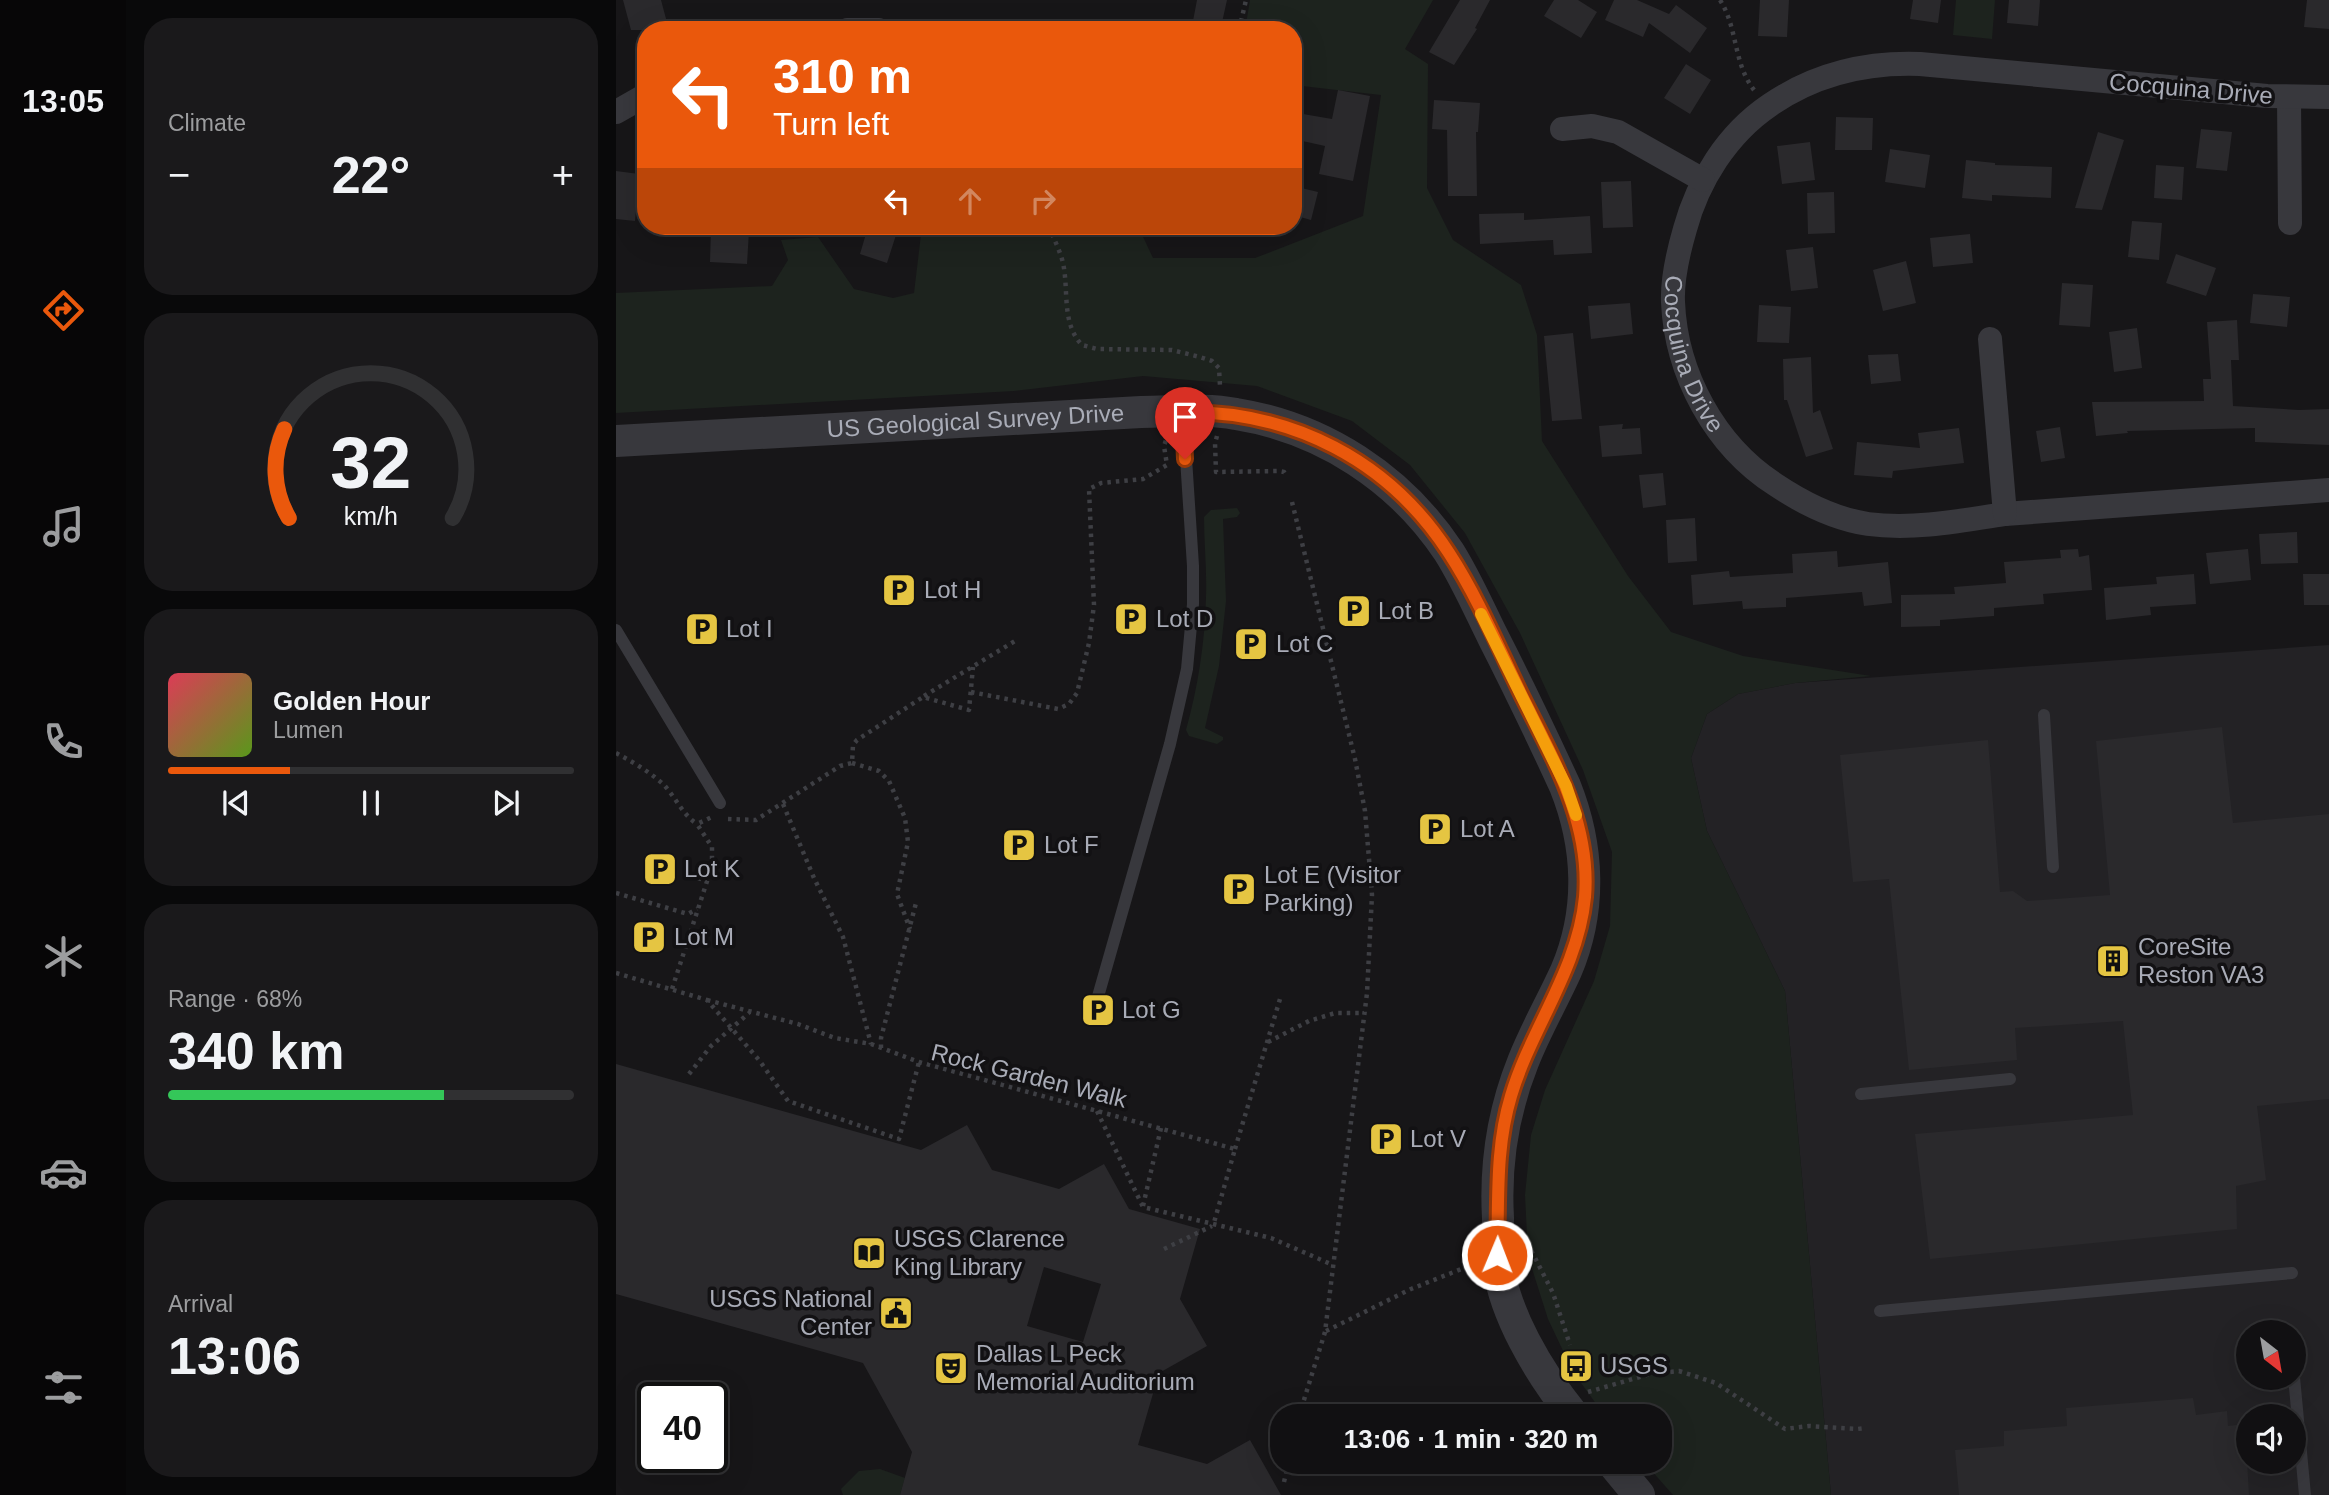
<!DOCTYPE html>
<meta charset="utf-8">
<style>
:root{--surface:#111012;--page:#1a191b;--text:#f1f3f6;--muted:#9c9d9f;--line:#303032;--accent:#ea580c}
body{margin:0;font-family:Arial,sans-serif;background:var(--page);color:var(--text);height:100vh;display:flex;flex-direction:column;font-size:26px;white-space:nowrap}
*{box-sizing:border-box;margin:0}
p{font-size:23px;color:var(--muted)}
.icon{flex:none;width:38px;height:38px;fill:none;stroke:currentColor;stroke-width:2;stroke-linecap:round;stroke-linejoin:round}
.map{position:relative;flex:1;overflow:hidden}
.details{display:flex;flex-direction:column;gap:18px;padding:18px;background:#09090a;width:490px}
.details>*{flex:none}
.top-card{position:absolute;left:21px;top:21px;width:665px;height:214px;border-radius:28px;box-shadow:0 7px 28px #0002,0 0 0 2px var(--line);background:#ea580c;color:#fff;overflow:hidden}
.needle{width:46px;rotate:149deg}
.tools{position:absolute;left:1620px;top:1320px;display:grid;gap:14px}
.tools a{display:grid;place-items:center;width:70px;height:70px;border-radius:50%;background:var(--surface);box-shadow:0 7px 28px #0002,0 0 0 2px var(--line);font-size:35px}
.speed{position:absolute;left:21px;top:1382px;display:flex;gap:14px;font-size:35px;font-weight:700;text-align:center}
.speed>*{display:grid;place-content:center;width:91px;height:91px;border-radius:50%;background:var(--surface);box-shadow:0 7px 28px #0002,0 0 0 2px var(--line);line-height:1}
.speed .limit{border:4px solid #111;border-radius:10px;background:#fff;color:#111}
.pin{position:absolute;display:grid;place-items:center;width:60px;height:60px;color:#fff;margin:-72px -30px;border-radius:50% 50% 50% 0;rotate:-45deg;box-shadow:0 0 7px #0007}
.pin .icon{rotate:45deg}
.me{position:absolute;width:77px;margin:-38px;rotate:1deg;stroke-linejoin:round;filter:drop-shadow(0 0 5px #0008)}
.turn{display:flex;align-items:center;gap:24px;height:147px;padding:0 21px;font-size:32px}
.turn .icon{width:91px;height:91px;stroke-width:2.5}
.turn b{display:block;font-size:49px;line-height:60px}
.lanes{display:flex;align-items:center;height:66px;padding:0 21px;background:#0003;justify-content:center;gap:35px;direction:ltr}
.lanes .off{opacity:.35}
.big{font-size:52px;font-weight:700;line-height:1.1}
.details .tile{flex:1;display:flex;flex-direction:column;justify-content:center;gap:10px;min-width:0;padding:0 24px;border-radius:28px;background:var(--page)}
.details .dial{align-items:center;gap:0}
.dial svg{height:182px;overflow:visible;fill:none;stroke:var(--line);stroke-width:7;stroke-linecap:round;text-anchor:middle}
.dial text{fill:var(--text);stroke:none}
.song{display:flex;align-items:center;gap:21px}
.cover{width:84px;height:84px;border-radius:10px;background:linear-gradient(135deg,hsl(350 70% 55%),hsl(90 70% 35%))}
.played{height:7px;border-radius:4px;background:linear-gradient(90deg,var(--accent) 30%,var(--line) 30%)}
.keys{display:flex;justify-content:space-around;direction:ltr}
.heat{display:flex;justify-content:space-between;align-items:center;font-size:38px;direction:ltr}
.charge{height:10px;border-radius:5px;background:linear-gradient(90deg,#34c759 68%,var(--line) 0)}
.trip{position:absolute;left:654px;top:1404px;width:402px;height:70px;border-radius:28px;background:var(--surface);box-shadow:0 7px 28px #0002,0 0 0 2px var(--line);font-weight:700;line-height:70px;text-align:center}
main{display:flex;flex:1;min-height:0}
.tab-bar{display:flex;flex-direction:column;width:126px;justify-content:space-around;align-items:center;background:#070607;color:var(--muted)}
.tab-bar .icon{width:49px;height:49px}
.tab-bar .on{color:var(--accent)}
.tab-bar b{font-size:32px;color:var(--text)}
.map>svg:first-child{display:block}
.built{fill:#232225;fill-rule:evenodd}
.green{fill:#1d231e}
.building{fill:#2a292c;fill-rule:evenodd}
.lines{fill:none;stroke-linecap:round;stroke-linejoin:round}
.path{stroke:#3e3f44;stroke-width:4.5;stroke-dasharray:3.5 5;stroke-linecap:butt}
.service{stroke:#38383d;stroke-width:12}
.minor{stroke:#38383d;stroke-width:24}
.tertiary{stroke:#38383d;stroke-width:32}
.route-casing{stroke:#983908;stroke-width:18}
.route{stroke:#ea580c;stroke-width:12}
.slow{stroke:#f59e0b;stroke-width:12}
.labels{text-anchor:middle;stroke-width:7;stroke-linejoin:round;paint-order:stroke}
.street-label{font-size:24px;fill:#a9acb7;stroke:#121113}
.poi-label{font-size:24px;fill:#a9acb7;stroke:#121113;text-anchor:start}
</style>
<main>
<nav class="tab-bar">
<b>13:05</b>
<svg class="icon on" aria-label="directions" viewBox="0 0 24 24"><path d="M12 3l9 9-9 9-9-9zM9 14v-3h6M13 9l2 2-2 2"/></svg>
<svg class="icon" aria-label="music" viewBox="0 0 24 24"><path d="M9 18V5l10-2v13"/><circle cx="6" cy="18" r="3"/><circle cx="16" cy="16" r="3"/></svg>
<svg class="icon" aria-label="phone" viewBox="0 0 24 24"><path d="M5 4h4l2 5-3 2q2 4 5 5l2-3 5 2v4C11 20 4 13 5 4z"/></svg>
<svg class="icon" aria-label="climate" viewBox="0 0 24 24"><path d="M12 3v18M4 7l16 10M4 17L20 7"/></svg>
<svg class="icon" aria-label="car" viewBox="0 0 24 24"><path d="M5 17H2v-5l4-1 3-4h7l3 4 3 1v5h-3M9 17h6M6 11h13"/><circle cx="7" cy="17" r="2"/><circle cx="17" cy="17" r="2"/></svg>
<svg class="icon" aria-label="filters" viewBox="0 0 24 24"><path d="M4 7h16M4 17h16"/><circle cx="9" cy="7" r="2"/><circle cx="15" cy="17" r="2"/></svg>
</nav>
<section class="details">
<div class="tile"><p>Climate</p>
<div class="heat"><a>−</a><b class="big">22°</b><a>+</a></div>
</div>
<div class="tile dial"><svg viewBox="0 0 100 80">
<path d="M14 69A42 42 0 1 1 86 69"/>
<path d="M14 69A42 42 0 0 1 12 30" stroke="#ea580c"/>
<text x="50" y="56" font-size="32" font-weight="700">32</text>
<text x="50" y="72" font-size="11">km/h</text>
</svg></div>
<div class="tile">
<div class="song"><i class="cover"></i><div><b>Golden Hour</b><p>Lumen</p></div></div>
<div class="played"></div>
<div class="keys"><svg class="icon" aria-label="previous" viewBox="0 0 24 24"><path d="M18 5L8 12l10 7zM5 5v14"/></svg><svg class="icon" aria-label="pause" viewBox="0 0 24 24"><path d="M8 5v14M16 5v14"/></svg><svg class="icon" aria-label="next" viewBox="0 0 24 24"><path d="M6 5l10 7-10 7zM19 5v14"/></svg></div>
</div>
<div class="tile"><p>Range · 68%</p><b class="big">340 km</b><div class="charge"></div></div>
<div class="tile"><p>Arrival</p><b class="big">13:06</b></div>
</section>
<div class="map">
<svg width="1713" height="1495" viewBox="0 0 1713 1495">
<rect width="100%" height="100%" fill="#171618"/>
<path class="built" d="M1713 645V1495H1215L1169 991 1091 831 1075 758 1091 714 1122 694 1179 683ZM1633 1332H1678V1377H1633ZM1633 1416H1678V1461H1633Z"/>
<path class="green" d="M634 0H817L789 49 812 64 811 188 837 240 905 285 921 335 926 441 1012 576 1055 632 1127 656 1255 676 1179 683 1122 694 1091 714 1075 758 1091 831 1169 991 1215 1495H1057L1027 1461H1045V1416H989L957 1372 932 1319 912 1256 909 1195 915 1135 929 1090 978 981 994 926 996 852 967 770 904 633 849 533 794 465 736 421 641 386 527 376 398 391 0 413V293L156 286 172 260 165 240 202 237 238 289 277 298 298 293 306 226H522L537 258H639L747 216 765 95 677 85V30H629Z
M1340 0H1379L1376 39 1337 35Z
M621 508 624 513 621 517 607 519 610 601 603 666 589 728 607 737V740L601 744 573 736 570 730C582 687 589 642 590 597 591 570 588 544 588 517L595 510Z
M264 1469 289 1478 284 1495H227L225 1489 243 1471Z"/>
<path class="building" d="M7 0H45L53 30H15Z
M581 0H611L605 27 577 21Z
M844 0H874L859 28 861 29 838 65 813 52Z
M938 0H962L981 12 965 38 928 16Z
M998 0H1021L1053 14 1060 5 1091 28 1074 53 1033 23 1027 37 989 20Z
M1144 0H1173L1171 37 1142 36Z
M1297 0H1325L1322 23 1294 19Z
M1393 0H1424L1422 26 1391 23Z
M1691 0H1713V29L1688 27Z
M1070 64 1095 80 1074 114 1048 98Z
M722 90 754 96 737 181 703 174 709 146 682 140 687 114 716 119Z
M818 100 864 103 862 132H860L861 196H832L831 130 816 129Z
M1220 117 1257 118 1256 150H1219Z
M1585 129 1616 132 1611 171 1580 168Z
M1482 132 1508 140 1486 210 1459 208Z
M1194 142 1199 180 1166 184 1161 146Z
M1274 149 1314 155 1309 188 1269 182Z
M1350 160 1379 163V165L1436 167 1435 198 1376 195V201L1346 198Z
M1540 165 1568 167 1566 200 1538 198Z
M0 171 23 174 19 221 0 219Z
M1015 181 1017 227 987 228 985 182Z
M677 186 702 192 695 220 677 215Z
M1218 192 1219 233 1192 234 1191 193Z
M908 213V220L974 216 976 253 938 255 937 240 864 244 863 214Z
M1516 221 1546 223 1543 260 1512 257Z
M252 227 280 235 271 263 244 254Z
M95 229 133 231 131 264 94 262Z
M1354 234 1357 263 1317 267 1314 238Z
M1197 247 1202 288 1175 291 1170 250Z
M1560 254 1600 268 1590 296 1550 283Z
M1290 261 1300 303 1267 311 1257 270Z
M1446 283 1477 285 1474 327 1443 325Z
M1637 294 1674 297 1671 327 1634 323Z
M1014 303 1017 334 975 339 972 306Z
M1143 305 1175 307 1173 343 1141 342Z
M1621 320 1623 360H1615L1617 406 1683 410 1713 409V445L1639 442V428L1511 431 1512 433 1480 436 1476 402 1588 401 1587 379H1595L1591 322Z
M1521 328 1526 368 1498 372 1493 332Z
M957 333 966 419 936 421 928 336Z
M1282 354 1285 381 1255 384 1252 355Z
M1195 357 1197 413 1204 410 1217 449 1190 457 1171 400H1168L1167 359Z
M1007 424 1006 429 1024 428 1026 454 986 457 983 426Z
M1444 427 1449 458 1425 462 1420 431Z
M1343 428 1348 463 1277 471 1276 478 1238 475 1241 442 1304 448 1302 433Z
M1047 473 1050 505 1027 508 1023 475Z
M1079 518 1081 561 1052 563 1050 520Z
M1681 532 1682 563 1645 564 1643 534Z
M1462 549 1463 557 1473 555 1476 590 1427 594 1428 604 1378 608V616L1324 620V626L1285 627V595L1339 594 1338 587 1390 583 1388 562 1445 558 1444 550Z
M1632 549 1635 580 1594 584 1590 553Z
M1221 551 1222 567 1272 562 1276 603 1248 606 1246 592 1170 598V607L1127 609 1126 601 1077 605 1075 575 1113 571 1114 577 1177 573 1176 554Z
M1578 574 1580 604 1534 607 1535 615 1490 620 1488 588 1541 584 1540 577Z
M1687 574H1713V605H1688Z
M1606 727 1617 823 1713 814V1099L1641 1106 1650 1180 1620 1186 1621 1229 1314 1259 1299 1134 1517 1115 1507 1021 1399 1028 1401 1060 1293 1070 1273 879 1237 882 1224 755 1372 740 1384 892 1397 891 1411 901 1494 895 1480 741Z
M0 1064 305 1150 351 1125 376 1170 443 1189 488 1164 513 1209 584 1229 564 1299 591 1346 543 1373 522 1445 591 1464 634 1440 665 1495H284L296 1452 247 1363 0 1294ZM428 1267 485 1284 467 1342 411 1326Z
M1577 1398 1580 1415 1611 1411 1612 1426 1629 1424 1633 1495H1343L1339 1450 1388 1446V1431L1451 1426 1450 1408Z"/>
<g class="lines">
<path class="path" d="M1104 0C1122 28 1117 63 1138 90
M623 30 630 0
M433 226C437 238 444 250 447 263 453 290 445 323 466 345L481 349 556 350 584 357 596 361 603 368 604 386
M601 436 599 443 600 472 663 471 668 472 671 477
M676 502 739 759 749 811 756 895 751 993 709 1332 683 1416
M355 692 442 709 453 704 461 693 473 643 478 605 473 489 485 483 527 479 551 465 548 446 550 440
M308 696 399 641
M0 753C17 762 34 772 48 785 60 798 67 815 81 824
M236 763 263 771 273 781 289 818 292 842 281 894 294 929
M167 804 198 878 227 937 255 1044
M112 819 140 820 224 766 236 763 237 745 241 740 307 697 353 710 357 667
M82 878 91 881
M0 893 72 914 81 909
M0 973 91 1000 143 1060 172 1101 283 1139 303 1062
M56 989 96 866V847L81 824 96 817
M91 1000 182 1024 219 1038 255 1044 303 1062 619 1149 597 1226
M652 1042 693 1021 719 1013H748
M265 1048V1038L300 903
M73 1074 95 1046 133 1013
M481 1111 527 1207 655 1238 717 1265
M619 1149 664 999
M527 1206 545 1128
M548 1249 596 1226
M906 1251 916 1252 937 1293 954 1345
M710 1331 795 1289 858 1264
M972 1392 1034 1374 1063 1371 1100 1383 1169 1429 1193 1426 1241 1429 1250 1428
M668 1482 673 1461"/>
<path class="service" d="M0 630 104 803
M1428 715 1437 867
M479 1007 554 744 571 669 577 604V566L567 412
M1245 1094 1394 1079
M1264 1311 1676 1273
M1678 1377 1689 1495"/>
<g class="minor">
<path d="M231 30H263"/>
<path d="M1673 97 1674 223"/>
<path id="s1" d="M1713 97 1651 96 1304 64C1250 62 1199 74 1154 105 1111 134 1082 181 1069 229 1062 253 1056 278 1057 302 1060 374 1099 446 1160 485 1187 503 1219 519 1252 524 1297 530 1344 521 1389 514L1713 490"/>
<path d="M0 112 30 95"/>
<path d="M946 129 976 126 1002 132 1087 180"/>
<path d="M1374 339 1389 514"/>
</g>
<g class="tertiary">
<path id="s2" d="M0 441 525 412C556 412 589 408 620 414 707 428 784 478 833 552 850 579 863 609 877 637 902 686 926 736 949 786 973 846 976 910 950 971 936 1002 919 1031 907 1062 887 1112 879 1165 882 1218 882 1231 881 1243 881 1255 885 1311 924 1374 958 1416"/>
<path d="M995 1461 1023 1495"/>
</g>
</g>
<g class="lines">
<g class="route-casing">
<path id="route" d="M569 459 567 412C676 411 773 460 833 553 863 599 884 651 908 700 939 762 975 825 969 897 962 970 915 1028 895 1096 879 1149 883 1201 881 1255"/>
</g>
<use href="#route" class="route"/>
<path class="slow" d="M865 614 950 786 960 815"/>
</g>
<defs>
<g id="parking-square" transform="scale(1.75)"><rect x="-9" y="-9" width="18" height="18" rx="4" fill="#e5c542" stroke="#121113"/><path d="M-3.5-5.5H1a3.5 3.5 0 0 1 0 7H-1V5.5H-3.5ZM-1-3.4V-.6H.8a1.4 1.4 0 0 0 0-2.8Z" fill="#111"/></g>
<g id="building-square" transform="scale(1.75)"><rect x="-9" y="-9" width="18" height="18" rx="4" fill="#e5c542" stroke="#121113"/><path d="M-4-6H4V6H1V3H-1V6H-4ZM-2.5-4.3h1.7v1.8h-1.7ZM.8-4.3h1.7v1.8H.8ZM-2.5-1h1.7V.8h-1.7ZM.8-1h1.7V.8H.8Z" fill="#111"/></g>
<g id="library-square" transform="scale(1.75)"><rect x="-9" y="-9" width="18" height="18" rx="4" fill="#e5c542" stroke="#121113"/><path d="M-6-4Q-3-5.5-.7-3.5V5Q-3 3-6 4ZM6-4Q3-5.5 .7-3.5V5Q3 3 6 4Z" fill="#111"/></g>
<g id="civic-square" transform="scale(1.75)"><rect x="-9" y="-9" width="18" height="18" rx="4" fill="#e5c542" stroke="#121113"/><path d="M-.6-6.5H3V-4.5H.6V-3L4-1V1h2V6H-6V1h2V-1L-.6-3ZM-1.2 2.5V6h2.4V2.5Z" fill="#111"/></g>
<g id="bus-square" transform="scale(1.75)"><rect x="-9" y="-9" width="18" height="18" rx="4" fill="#e5c542" stroke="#121113"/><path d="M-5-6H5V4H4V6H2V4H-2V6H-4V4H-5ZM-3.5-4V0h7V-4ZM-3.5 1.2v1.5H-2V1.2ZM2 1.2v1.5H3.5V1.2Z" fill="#111"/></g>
<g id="theatre-square" transform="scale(1.75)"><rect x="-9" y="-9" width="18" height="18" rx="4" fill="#e5c542" stroke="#121113"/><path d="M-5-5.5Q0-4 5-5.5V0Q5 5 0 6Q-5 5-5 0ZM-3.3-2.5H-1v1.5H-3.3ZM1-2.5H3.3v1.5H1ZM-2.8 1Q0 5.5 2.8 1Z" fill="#111"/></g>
</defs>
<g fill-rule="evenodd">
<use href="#parking-square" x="283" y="590"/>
<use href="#parking-square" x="738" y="611"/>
<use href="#parking-square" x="515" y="619"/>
<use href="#parking-square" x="86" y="629"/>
<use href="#parking-square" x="635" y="644"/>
<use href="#parking-square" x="819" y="829"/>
<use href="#parking-square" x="403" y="845"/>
<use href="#parking-square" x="44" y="869"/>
<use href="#parking-square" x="623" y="889"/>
<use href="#parking-square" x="33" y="937"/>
<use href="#building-square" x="1497" y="961"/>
<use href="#parking-square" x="482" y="1010"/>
<use href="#parking-square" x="770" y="1139"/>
<use href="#library-square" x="253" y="1253"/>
<use href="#civic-square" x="280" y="1313"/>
<use href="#bus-square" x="960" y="1366"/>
<use href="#theatre-square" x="335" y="1368"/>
</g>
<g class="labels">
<g class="street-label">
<text transform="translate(1575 89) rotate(5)" y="8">Cocquina Drive</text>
<text dy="8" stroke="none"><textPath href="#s1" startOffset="852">Cocquina Drive</textPath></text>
<text dy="8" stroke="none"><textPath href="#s2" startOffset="360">US Geological Survey Drive</textPath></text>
<text transform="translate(413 1076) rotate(14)" y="8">Rock Garden Walk</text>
</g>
<g class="poi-label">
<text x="308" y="598">Lot H</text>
<text x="762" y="619">Lot B</text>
<text x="540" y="627">Lot D</text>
<text x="110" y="637">Lot I</text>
<text x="660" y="652">Lot C</text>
<text x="844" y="837">Lot A</text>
<text x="428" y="853">Lot F</text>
<text x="68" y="877">Lot K</text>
<text x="648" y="883">Lot E (Visitor<tspan x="648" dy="28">Parking)</tspan></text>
<text x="58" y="945">Lot M</text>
<text x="1522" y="955">CoreSite<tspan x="1522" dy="28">Reston VA3</tspan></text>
<text x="506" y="1018">Lot G</text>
<text x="794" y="1147">Lot V</text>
<text x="278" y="1247">USGS Clarence<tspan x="278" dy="28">King Library</tspan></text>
<text x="256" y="1307" text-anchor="end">USGS National<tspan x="256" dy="28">Center</tspan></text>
<text x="360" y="1362">Dallas L Peck<tspan x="360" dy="28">Memorial Auditorium</tspan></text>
<text x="984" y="1374">USGS</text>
</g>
</g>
</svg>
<div class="tools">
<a><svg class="needle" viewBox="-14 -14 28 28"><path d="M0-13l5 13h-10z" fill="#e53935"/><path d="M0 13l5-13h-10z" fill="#9c9d9f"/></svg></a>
<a><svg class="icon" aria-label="sound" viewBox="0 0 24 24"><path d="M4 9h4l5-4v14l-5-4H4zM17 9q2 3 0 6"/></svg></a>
</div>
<div class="speed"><div class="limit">40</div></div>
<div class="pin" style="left:569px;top:459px;background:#d93025"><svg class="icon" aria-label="arrive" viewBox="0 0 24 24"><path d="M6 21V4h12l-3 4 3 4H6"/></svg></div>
<svg class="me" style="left:881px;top:1255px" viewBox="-20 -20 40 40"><circle r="17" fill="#ea580c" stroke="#fff" stroke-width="3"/><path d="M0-11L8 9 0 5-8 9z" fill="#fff"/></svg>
<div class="trip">13:06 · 1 min · 320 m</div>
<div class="top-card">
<div class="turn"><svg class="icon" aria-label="left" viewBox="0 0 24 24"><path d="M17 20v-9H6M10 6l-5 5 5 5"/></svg><div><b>310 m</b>Turn left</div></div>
<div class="lanes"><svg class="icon" aria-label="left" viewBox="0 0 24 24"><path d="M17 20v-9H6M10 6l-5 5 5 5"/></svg><svg class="icon off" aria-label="ahead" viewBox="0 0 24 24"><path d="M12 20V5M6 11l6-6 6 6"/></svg><svg class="icon off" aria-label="right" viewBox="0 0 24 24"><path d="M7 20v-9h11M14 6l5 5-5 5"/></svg></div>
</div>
</div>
</main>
